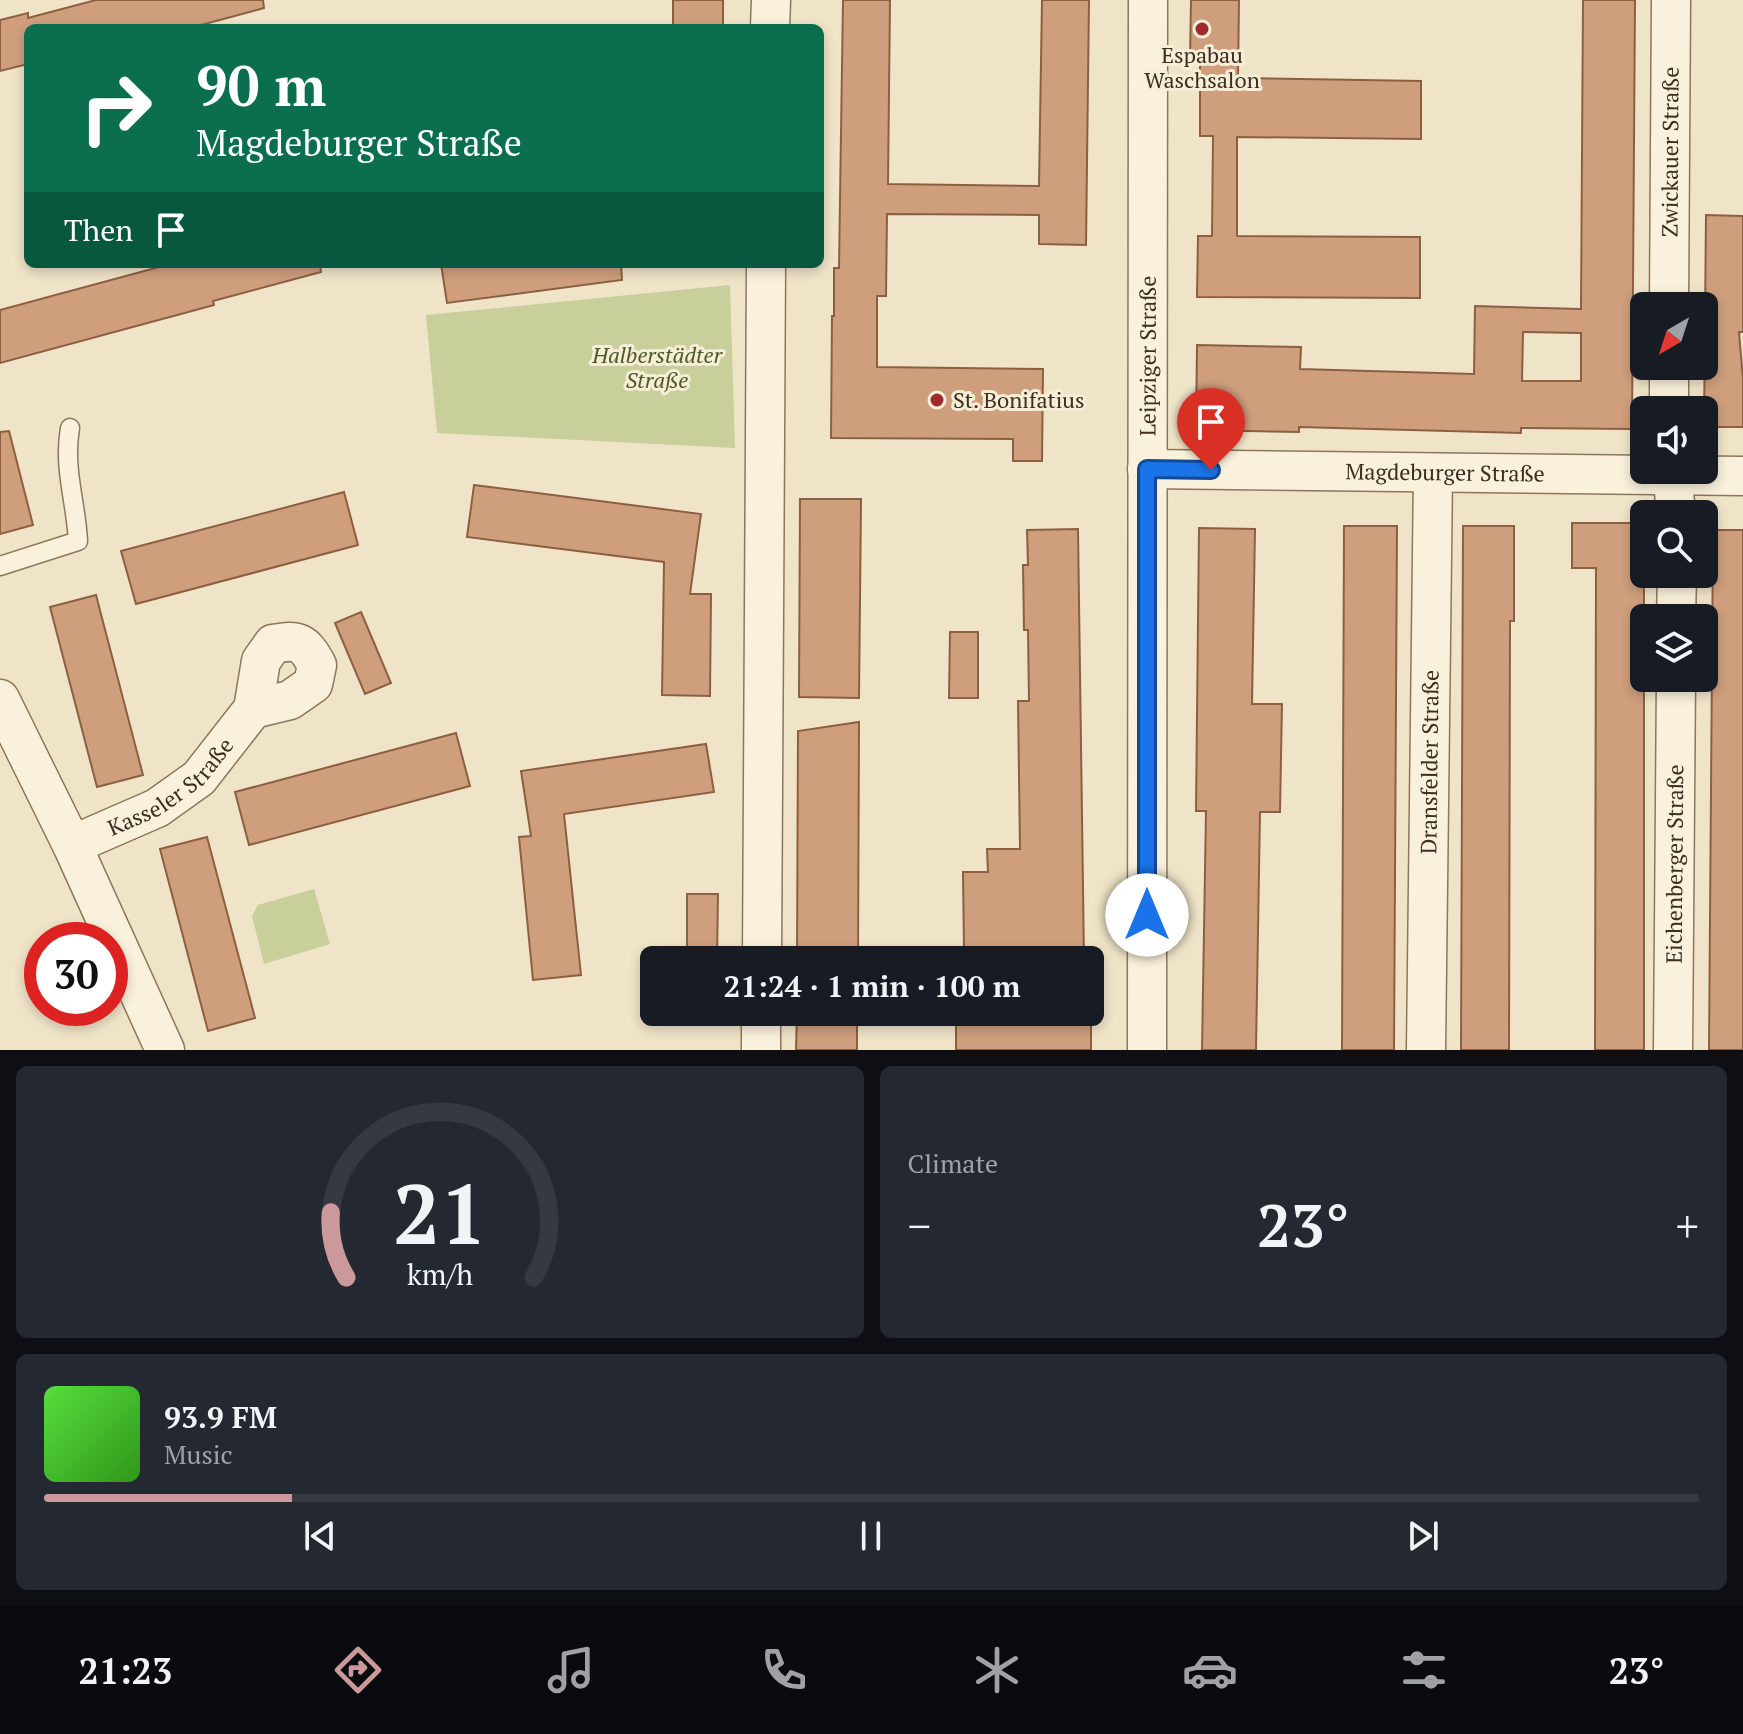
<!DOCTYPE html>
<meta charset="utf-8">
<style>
:root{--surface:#171b24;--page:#242831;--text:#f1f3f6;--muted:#9ea1a6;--line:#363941;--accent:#cc999b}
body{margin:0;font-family:"PT Serif",serif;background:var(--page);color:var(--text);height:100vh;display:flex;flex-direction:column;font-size:30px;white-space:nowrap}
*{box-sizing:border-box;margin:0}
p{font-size:26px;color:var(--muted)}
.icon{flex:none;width:44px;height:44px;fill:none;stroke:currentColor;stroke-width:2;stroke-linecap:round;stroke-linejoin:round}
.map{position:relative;height:1050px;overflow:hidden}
.details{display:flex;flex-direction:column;gap:16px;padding:16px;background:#0d0f14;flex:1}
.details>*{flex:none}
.guide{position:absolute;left:24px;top:24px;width:800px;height:244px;border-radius:12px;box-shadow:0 4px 12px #0003;background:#0b6e4f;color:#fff;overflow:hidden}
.needle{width:52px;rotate:219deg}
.controls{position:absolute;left:1630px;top:292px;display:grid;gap:16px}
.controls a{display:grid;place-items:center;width:88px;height:88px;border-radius:12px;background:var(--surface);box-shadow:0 4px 12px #0003;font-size:40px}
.speed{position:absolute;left:24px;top:922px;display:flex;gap:16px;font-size:40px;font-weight:700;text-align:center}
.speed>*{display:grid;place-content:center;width:104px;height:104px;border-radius:50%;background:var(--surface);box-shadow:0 4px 12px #0003;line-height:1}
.speed .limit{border:12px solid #d22;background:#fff;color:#111}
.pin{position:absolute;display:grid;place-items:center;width:68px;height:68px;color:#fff;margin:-82px -34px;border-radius:50% 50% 50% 0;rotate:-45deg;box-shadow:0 0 8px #0007}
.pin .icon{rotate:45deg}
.me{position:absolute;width:88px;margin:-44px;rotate:0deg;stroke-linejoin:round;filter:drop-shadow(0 0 6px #0008)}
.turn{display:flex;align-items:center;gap:28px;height:168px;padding:0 40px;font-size:36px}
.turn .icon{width:104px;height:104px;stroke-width:2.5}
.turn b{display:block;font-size:56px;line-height:68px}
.then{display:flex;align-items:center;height:76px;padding:0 40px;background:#0003;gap:16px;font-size:30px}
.big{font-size:60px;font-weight:700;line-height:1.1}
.details .widget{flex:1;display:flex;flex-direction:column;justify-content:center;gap:12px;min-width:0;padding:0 28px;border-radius:12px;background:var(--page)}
.details .dial{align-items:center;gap:0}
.dial svg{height:208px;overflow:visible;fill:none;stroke:var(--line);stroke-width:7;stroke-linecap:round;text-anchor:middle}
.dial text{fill:var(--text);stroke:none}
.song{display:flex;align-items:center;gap:24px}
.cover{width:96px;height:96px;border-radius:12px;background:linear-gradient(135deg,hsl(110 70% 55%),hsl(110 70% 35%))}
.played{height:8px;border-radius:4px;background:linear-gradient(90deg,var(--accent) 15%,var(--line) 15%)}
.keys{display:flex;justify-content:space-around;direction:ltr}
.heat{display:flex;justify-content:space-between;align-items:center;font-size:44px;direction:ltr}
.details .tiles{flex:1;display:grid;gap:16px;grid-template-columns:1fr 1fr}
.widget:last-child{grid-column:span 2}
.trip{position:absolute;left:640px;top:946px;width:464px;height:80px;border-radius:12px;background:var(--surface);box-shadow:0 4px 12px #0003;font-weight:700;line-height:80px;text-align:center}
.tabs{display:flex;height:128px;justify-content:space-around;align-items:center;background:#090b0e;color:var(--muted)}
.tabs .icon{width:56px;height:56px}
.tabs .active{color:var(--accent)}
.tabs b{font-size:36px;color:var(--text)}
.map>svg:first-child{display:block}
.green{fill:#c9cf9b}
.building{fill:#cf9f7d;stroke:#8d5f41;stroke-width:2;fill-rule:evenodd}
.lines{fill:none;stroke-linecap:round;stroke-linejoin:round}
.lane-casing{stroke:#8d765c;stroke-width:21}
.street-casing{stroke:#8d765c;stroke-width:41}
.lane{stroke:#faf1dc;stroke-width:18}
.street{stroke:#faf1dc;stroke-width:38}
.route-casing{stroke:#114b97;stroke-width:20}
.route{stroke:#1a73e8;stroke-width:14}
.poi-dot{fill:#9e2a2b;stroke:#f7eed8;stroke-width:3}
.labels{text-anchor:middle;stroke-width:6;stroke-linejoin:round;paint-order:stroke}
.poi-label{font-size:22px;fill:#3d2e20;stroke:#f7eed8}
.street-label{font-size:22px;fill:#3d2e20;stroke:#f7eed8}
.park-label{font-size:22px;font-style:italic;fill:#4d5a26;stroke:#f7eed8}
</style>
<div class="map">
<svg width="1743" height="1050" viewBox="0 0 1743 1050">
<rect width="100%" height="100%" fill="#f0e4c8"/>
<path class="green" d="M730 285 735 448 437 433 426 315Z
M314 889 330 944 264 964 252 916 258 905Z"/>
<path class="building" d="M96 0H263L264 8 190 28H28V64L0 71V20L28 13V18Z
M673 0H723V28H673Z
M843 0H890L888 184 1039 186 1042 0H1089L1086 245 1039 244V215L887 214 886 296H877V367L1043 369 1042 461H1013V439L831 438 832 316H834V268H839Z
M1191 0H1239L1238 78 1421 81V139L1237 137V236L1420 237V298L1197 297 1198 236H1212L1213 136H1200V59H1190Z
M1583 0H1635L1632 429 1521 428V433L1299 427V432L1196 430 1197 345 1301 347 1300 369 1474 374 1475 306 1581 309ZM1523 332 1581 333V381H1522Z
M1706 215 1743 216V332H1739L1743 379V427H1704Z
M170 264H320L321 272 213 301 214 305 0 363V310Z
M441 264H621L622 280 447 303Z
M9 431 33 525 0 534V432Z
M474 485 701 514 690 594H711L710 696 662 695 664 562 467 537Z
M344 492 358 545 136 604 121 551Z
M800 499H861L859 698 799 697Z
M1572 523H1644V1050H1595L1596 568H1572Z
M1344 526H1397L1394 1050H1342Z
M1463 526H1514V621H1510L1509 1050H1461Z
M1199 528 1255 529 1252 704H1282L1280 812H1260L1256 1050H1202L1206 811H1196Z
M1078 529 1084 960H1012L988 950H964L963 872H988L987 849H1020L1018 701H1029L1028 630H1024L1023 565H1028L1027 530Z
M1713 530H1743V1050H1709Z
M96 595 143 775 97 787 50 607Z
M361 612 391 683 365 694 335 623Z
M950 632H978V698H949Z
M859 722 858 960H797L798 731Z
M456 733 470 786 249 845 235 792Z
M706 744 714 792 564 814 581 975 533 980 519 837 531 836 521 771Z
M207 837 255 1018 208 1031 160 849Z
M687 894H718L717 960H687Z
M797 1012H857V1050H796Z
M956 1012H1091V1050H956Z"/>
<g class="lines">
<g class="lane-casing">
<path id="lane" d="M0 566 78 541C76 502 63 468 70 428"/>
</g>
<g class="street-casing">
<g id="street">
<path d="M770 28 771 0"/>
<path id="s1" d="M1669 306 1671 0"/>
<path d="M1669 410V366"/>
<path id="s2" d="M1147 469 1743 476"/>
<path d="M1672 470 1676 514"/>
<path d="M1676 618 1677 574"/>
<path d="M0 699 72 845 165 1050"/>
<path id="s3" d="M72 845 157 808 199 778 253 709 261 661 273 644C299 639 304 642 317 665L313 684 290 700 253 709"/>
<path d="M762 960 766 264"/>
<path d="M761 1050V1012"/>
<path id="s4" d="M1147 1050 1148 0"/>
<path id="s5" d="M1426 1050 1433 473"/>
<path id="s6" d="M1673 1050 1676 678"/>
</g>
</g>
<use href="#lane" class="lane"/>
<use href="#street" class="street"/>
</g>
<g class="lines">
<g class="route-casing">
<path id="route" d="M1147 915V469L1211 470"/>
</g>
<use href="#route" class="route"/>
</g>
<g class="poi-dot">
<circle cx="1202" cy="29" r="8"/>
<circle cx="937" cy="400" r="8"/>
</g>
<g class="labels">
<g class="poi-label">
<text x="1202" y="63">Espabau<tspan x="1202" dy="25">Waschsalon</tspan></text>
<text x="953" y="408" text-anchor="start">St. Bonifatius</text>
</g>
<g class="street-label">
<text dy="8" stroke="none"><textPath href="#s1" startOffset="154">Zwickauer Straße</textPath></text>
<text dy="8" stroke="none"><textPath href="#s4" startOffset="694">Leipziger Straße</textPath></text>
<text dy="8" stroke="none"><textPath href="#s2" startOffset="298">Magdeburger Straße</textPath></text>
<text dy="8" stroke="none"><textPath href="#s5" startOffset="288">Dransfelder Straße</textPath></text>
<text dy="8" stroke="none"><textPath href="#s3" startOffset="116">Kasseler Straße</textPath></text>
<text dy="8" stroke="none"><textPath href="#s6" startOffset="186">Eichenberger Straße</textPath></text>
</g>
<g class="park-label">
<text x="657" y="363">Halberstädter<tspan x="657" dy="25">Straße</tspan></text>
</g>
</g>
</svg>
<div class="controls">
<a><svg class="needle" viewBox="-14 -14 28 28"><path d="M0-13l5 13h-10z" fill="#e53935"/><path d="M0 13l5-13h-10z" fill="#9ea1a6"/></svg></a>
<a><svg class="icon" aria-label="sound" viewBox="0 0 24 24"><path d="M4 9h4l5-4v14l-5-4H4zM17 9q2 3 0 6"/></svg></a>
<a><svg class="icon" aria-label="search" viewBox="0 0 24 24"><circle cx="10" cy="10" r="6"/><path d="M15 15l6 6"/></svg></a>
<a><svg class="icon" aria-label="layers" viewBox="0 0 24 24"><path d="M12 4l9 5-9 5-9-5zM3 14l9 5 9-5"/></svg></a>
</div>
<div class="speed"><div class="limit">30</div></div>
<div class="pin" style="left:1211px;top:470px;background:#d93025"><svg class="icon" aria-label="arrive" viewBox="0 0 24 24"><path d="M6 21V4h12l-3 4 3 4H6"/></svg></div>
<svg class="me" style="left:1147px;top:915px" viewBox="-20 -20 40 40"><circle r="19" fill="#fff"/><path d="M0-13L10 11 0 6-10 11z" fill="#1a73e8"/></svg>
<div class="trip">21:24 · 1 min · 100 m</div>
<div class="guide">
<div class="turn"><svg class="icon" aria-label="right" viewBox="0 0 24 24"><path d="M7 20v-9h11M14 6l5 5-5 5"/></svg><div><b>90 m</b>Magdeburger Straße</div></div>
<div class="then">Then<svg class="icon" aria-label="arrive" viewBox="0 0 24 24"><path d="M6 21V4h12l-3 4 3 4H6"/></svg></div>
</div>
</div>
<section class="details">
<div class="tiles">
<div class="widget dial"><svg viewBox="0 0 100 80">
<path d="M14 69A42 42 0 1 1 86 69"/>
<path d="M14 69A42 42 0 0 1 8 44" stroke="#cc999b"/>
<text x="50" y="56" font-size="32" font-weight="700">21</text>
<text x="50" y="72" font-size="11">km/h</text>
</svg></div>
<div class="widget"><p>Climate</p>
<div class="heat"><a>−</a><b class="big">23°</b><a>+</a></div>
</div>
<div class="widget">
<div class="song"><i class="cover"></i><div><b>93.9 FM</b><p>Music</p></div></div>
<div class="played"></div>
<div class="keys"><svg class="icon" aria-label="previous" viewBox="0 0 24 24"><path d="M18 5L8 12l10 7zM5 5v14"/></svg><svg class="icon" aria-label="pause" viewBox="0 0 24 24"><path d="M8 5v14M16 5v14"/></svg><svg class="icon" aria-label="next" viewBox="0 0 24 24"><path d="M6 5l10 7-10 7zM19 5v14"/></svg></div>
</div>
</div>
</section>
<nav class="tabs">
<b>21:23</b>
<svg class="icon active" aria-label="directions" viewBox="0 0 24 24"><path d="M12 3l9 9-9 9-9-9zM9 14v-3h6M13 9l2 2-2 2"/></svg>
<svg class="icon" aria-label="music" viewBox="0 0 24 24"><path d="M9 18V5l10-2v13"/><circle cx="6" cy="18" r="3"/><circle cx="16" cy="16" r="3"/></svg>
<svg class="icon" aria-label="phone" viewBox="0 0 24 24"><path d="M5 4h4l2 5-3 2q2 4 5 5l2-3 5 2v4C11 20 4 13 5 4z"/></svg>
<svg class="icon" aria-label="climate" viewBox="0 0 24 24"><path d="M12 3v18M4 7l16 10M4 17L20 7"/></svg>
<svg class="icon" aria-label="car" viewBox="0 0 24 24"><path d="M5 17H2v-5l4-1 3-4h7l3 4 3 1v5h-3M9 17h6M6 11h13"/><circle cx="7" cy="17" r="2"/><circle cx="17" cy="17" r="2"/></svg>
<svg class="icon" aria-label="filters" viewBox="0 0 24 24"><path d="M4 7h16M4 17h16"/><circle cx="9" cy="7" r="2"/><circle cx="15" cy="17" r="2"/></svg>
<b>23°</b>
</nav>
